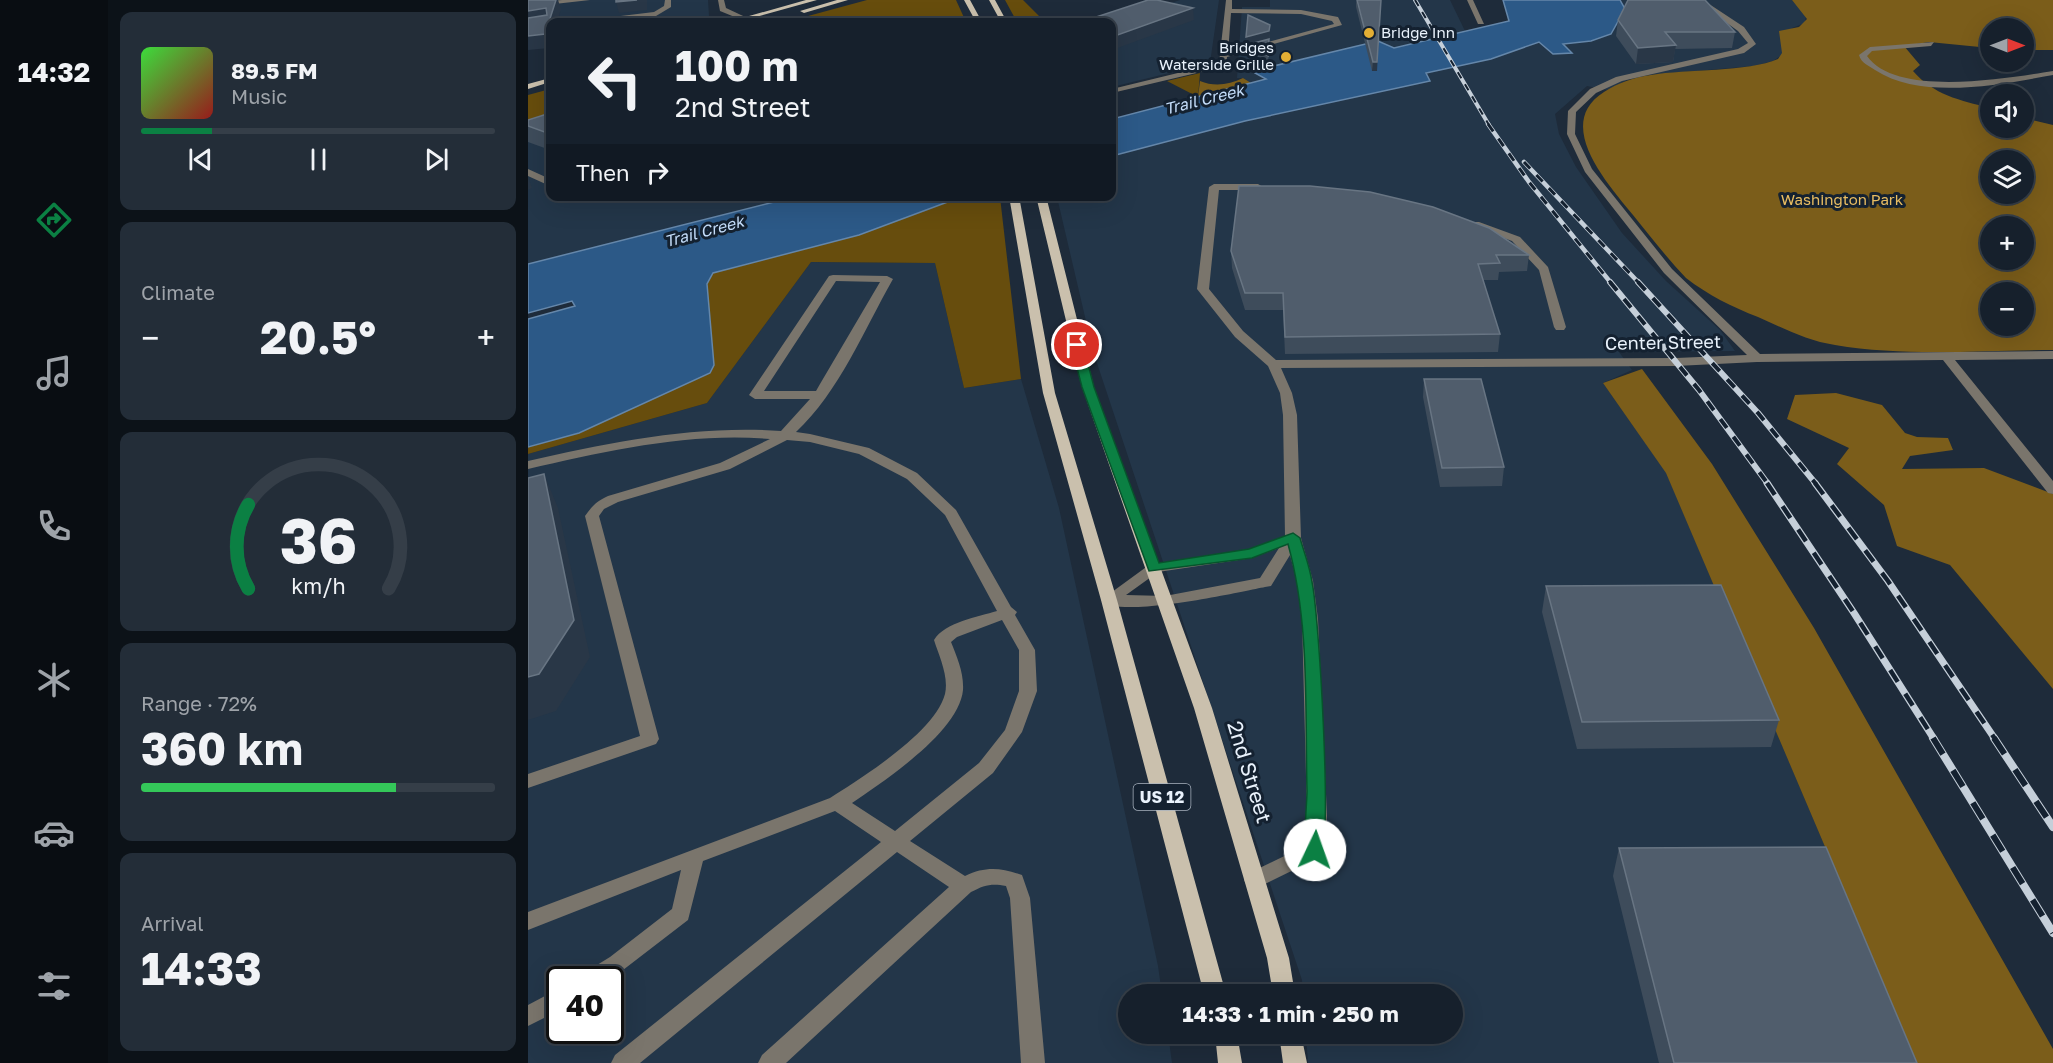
<!DOCTYPE html>
<meta charset="utf-8">
<style>
:root{--surface:#16202c;--page:#232d38;--text:#f1f3f6;--muted:#9ea3a9;--line:#353e48;--accent:#0b8043}
body{margin:0;font-family:"Golos Text",sans-serif;background:var(--page);color:var(--text);height:100vh;display:flex;flex-direction:column;font-size:22px;white-space:nowrap}
*{box-sizing:border-box;margin:0}
p{font-size:20px;color:var(--muted)}
.icon{flex:none;width:33px;height:33px;fill:none;stroke:currentColor;stroke-width:2;stroke-linecap:round;stroke-linejoin:round}
.map{position:relative;flex:1;overflow:hidden}
.sheet{display:flex;flex-direction:column;gap:12px;padding:12px;background:#0c1218;width:420px}
.sheet>*{flex:none}
.hud{position:absolute;left:18px;top:18px;width:570px;height:183px;border-radius:12px;box-shadow:0 6px 24px #0002,0 0 0 2px var(--line);background:#16202c;color:var(--text);overflow:hidden}
.needle{width:39px;rotate:90deg}
.buttons{position:absolute;left:1452px;top:18px;display:grid;gap:12px}
.buttons a{display:grid;place-items:center;width:54px;height:54px;border-radius:50%;background:var(--surface);box-shadow:0 6px 24px #0002,0 0 0 2px var(--line);font-size:30px}
.speed{position:absolute;left:18px;top:966px;display:flex;gap:12px;font-size:30px;font-weight:700;text-align:center}
.speed>*{display:grid;place-content:center;width:78px;height:78px;border-radius:50%;background:var(--surface);box-shadow:0 6px 24px #0002,0 0 0 2px var(--line);line-height:1}
.speed .limit{border:3px solid #111;border-radius:9px;background:#fff;color:#111}
.pin{position:absolute;display:grid;place-items:center;width:51px;height:51px;color:#fff;margin:-26px;border:3px solid #fff;border-radius:50%;box-shadow:0 2px 6px #0007}
.me{position:absolute;width:66px;margin:-33px;rotate:3deg;stroke-linejoin:round;filter:drop-shadow(0 0 4px #0008)}
.turn{display:flex;align-items:center;gap:21px;height:126px;padding:0 30px;font-size:27px}
.turn .icon{width:78px;height:78px;stroke-width:2.5}
.turn b{display:block;font-size:42px;line-height:51px}
.then{display:flex;align-items:center;height:57px;padding:0 30px;background:#0003;gap:12px;font-size:22px}
.big{font-size:45px;font-weight:700;line-height:1.1}
.sheet .card{flex:1;display:flex;flex-direction:column;justify-content:center;gap:9px;min-width:0;padding:0 21px;border-radius:12px;background:var(--page)}
.sheet .dial{align-items:center;gap:0}
.dial svg{height:156px;overflow:visible;fill:none;stroke:var(--line);stroke-width:7;stroke-linecap:round;text-anchor:middle}
.dial text{fill:var(--text);stroke:none}
.song{display:flex;align-items:center;gap:18px}
.cover{width:72px;height:72px;border-radius:9px;background:linear-gradient(135deg,hsl(120 70% 55%),hsl(0 70% 35%))}
.played{height:6px;border-radius:3px;background:linear-gradient(90deg,var(--accent) 20%,var(--line) 20%)}
.keys{display:flex;justify-content:space-around;direction:ltr}
.heat{display:flex;justify-content:space-between;align-items:center;font-size:33px;direction:ltr}
.charge{height:9px;border-radius:4px;background:linear-gradient(90deg,#34c759 72%,var(--line) 0)}
.trip{position:absolute;left:590px;top:984px;width:345px;height:60px;border-radius:30px;background:var(--surface);box-shadow:0 6px 24px #0002,0 0 0 2px var(--line);font-weight:700;line-height:60px;text-align:center}
main{display:flex;flex:1;min-height:0}
.dock{display:flex;flex-direction:column;width:108px;justify-content:space-around;align-items:center;background:#090d12;color:var(--muted)}
.dock .icon{width:42px;height:42px}
.dock .current{color:var(--accent)}
.dock b{font-size:27px;color:var(--text)}
.map>svg:first-child{display:block}
.built{fill:#233649;fill-rule:evenodd}
.green{fill:#674d0d}
.forest{fill:#7b5d1a;fill-rule:evenodd}
.water{fill:#2c5987;stroke:#6587aa;stroke-width:1.5}
.lines{fill:none;stroke-linecap:round;stroke-linejoin:round}
.minor{fill:#7a756c;fill-rule:evenodd}
.major{fill:#cac0ad;fill-rule:evenodd}
.rail-far4-casing{stroke:#c5cfd9;stroke-width:4}
.rail-far3-casing{stroke:#c5cfd9;stroke-width:4.5}
.rail-far2-casing{stroke:#c5cfd9;stroke-width:6}
.rail-far1-casing{stroke:#c5cfd9;stroke-width:7}
.rail-casing{stroke:#c5cfd9;stroke-width:8}
.rail-far4{stroke:#142130;stroke-width:2;stroke-dasharray:7;stroke-linecap:butt}
.rail-far3{stroke:#142130;stroke-width:3;stroke-dasharray:9;stroke-linecap:butt}
.rail-far2{stroke:#142130;stroke-width:4;stroke-dasharray:11;stroke-linecap:butt}
.rail-far1{stroke:#142130;stroke-width:4.5;stroke-dasharray:14;stroke-linecap:butt}
.rail{stroke:#142130;stroke-width:6;stroke-dasharray:19;stroke-linecap:butt}
.wall{fill:#3e4c5b}
.shaded-wall{fill:#293747}
.building{fill:#505d6c;stroke:#687583;stroke-width:1.5}
.route{fill:#0b8043;stroke:#07532c;stroke-width:1.5}
.poi-dot{fill:#e3ae34;stroke:#142130;stroke-width:2}
.labels{text-anchor:middle;stroke-width:6;stroke-linejoin:round;paint-order:stroke}
.far-poi-label{font-size:15px;fill:#e9f2fc;stroke:#142130;text-anchor:start}
.far-park-label{font-size:15px;fill:#e9bd62;stroke:#142130}
.far-water-label{font-size:16px;font-style:italic;fill:#c4ddfa;stroke:#142130}
.shield{fill:#142130;stroke:#a9b3bf;stroke-width:1.5}
.shield-label{font-size:16px;font-weight:bold;fill:#e9f2fc}
.street-label{font-size:18px;fill:#e9f2fc;stroke:#142130}
.near-street-label{font-size:21px;fill:#e9f2fc;stroke:#142130}
</style>
<main>
<nav class="dock">
<b>14:32</b>
<svg class="icon current" aria-label="directions" viewBox="0 0 24 24"><path d="M12 3l9 9-9 9-9-9zM9 14v-3h6M13 9l2 2-2 2"/></svg>
<svg class="icon" aria-label="music" viewBox="0 0 24 24"><path d="M9 18V5l10-2v13"/><circle cx="6" cy="18" r="3"/><circle cx="16" cy="16" r="3"/></svg>
<svg class="icon" aria-label="phone" viewBox="0 0 24 24"><path d="M5 4h4l2 5-3 2q2 4 5 5l2-3 5 2v4C11 20 4 13 5 4z"/></svg>
<svg class="icon" aria-label="climate" viewBox="0 0 24 24"><path d="M12 3v18M4 7l16 10M4 17L20 7"/></svg>
<svg class="icon" aria-label="car" viewBox="0 0 24 24"><path d="M5 17H2v-5l4-1 3-4h7l3 4 3 1v5h-3M9 17h6M6 11h13"/><circle cx="7" cy="17" r="2"/><circle cx="17" cy="17" r="2"/></svg>
<svg class="icon" aria-label="filters" viewBox="0 0 24 24"><path d="M4 7h16M4 17h16"/><circle cx="9" cy="7" r="2"/><circle cx="15" cy="17" r="2"/></svg>
</nav>
<section class="sheet">
<div class="card">
<div class="song"><i class="cover"></i><div><b>89.5 FM</b><p>Music</p></div></div>
<div class="played"></div>
<div class="keys"><svg class="icon" aria-label="previous" viewBox="0 0 24 24"><path d="M18 5L8 12l10 7zM5 5v14"/></svg><svg class="icon" aria-label="pause" viewBox="0 0 24 24"><path d="M8 5v14M16 5v14"/></svg><svg class="icon" aria-label="next" viewBox="0 0 24 24"><path d="M6 5l10 7-10 7zM19 5v14"/></svg></div>
</div>
<div class="card"><p>Climate</p>
<div class="heat"><a>−</a><b class="big">20.5°</b><a>+</a></div>
</div>
<div class="card dial"><svg viewBox="0 0 100 80">
<path d="M14 69A42 42 0 1 1 86 69"/>
<path d="M14 69A42 42 0 0 1 14 26" stroke="#0b8043"/>
<text x="50" y="56" font-size="32" font-weight="700">36</text>
<text x="50" y="72" font-size="11">km/h</text>
</svg></div>
<div class="card"><p>Range · 72%</p><b class="big">360 km</b><div class="charge"></div></div>
<div class="card"><p>Arrival</p><b class="big">14:33</b></div>
</section>
<div class="map">
<svg width="1525" height="1063" viewBox="0 0 1525 1063">
<rect width="100%" height="100%" fill="#1e2b3a"/>
<path class="built" d="M32 0H180L181 16 116 22H22L0 3Z
M652 0H691L682 63 584 87V23Z
M742 0H922L937 31 866 48 850 41 730 70 739 78 723 83 715 78H709L714 7H742Z
M1092 0H1264L1278 15 1277 23 1264 28 1254 55 1245 61 1226 66 1122 75 1101 79 1079 90 1059 86 1027 114 1031 134 1048 167 1094 233 1138 281 1192 330 1207 351 1091 352 1104 370 1075 383 1138 472 1389 1063H780L778 1034H924V994H775L774 980 565 351 529 197 584 196V156L717 121 901 81 898 73 963 59 1011 42 1025 54 1043 53 1034 44 1063 41 1083 34 1097 9Z
M22 126V196L270 197 0 264V133Z
M283 262 407 263 436 388 493 379 531 508 630 966 634 994H600V1034H640L644 1063H0V454L179 403ZM32 980H82V1030H32Z"/>
<path class="green" d="M339 0H428L438 22H258Z
M477 0H495L517 22H489Z
M672 73 670 97 639 81Z
M22 89V126L0 133V95Z
M433 197H472L493 379 436 388 407 263 283 262 179 403 0 454V447L51 433 186 365 179 284 185 273 331 235Z"/>
<path class="forest" d="M1264 0H1525V50H1496V28H1462V48L1401 42 1376 46 1392 65 1385 71C1406 95 1431 100 1462 108V128H1496V118L1525 125V350C1453 350 1378 357 1307 345 1279 341 1255 328 1230 317 1204 307 1180 295 1158 278 1139 258 1122 236 1105 215 1080 184 1025 124 1076 92 1090 83 1106 77 1123 75 1158 69 1220 72 1250 59L1254 53 1251 31 1271 27 1279 19ZM1462 160H1496V194H1462ZM1462 226H1496V260H1462ZM1462 292H1496V326H1462Z
M715 78 723 83 670 97 672 81C686 87 701 85 715 78Z
M1114 369 1184 464 1286 628 1525 1049V1063H1389L1138 473 1075 383Z
M1308 393 1354 405 1377 433 1389 437 1420 438 1425 450 1382 456 1374 469 1456 468 1525 494V689L1422 565 1369 546 1356 505 1309 464 1321 448 1259 419 1267 395Z"/>
<path class="water" d="M975 0H1092L1097 9 1083 34 1063 41 1035 44 1044 53 1025 54 1011 42 963 59 898 73 902 81 717 121 584 156V119L738 79 727 73 729 70 850 41 866 48 981 21Z
M270 196 433 197 331 235 185 273 179 284 186 365 182 373 51 433 0 447V319L47 306 44 301 0 313V264Z"/>
<g class="lines">
<path class="minor" d="M34 0H62L0 7V3Z
M137 0H143V7L128 16 64 22H43L126 12 136 6Z
M190 0H196L198 8 228 22H219L192 11Z
M698 0H704V9L773 10 810 17 814 25 699 57 698 66 584 93V89L691 63ZM703 13 773 14 804 21 806 24 700 53Z
M939 0H945L956 24H950Z
M1167 0H1175L1216 27 1228 44 1216 53 1094 81 1068 93 1048 112 1047 134 1064 169 1144 269 1232 354 1525 351V359L1427 360 1525 481V494L1520 493 1415 360 1229 362 1148 366 753 368 764 393 769 415 773 538 785 581 790 619 799 816 797 850 794 856 733 886 726 888 719 886 716 880 719 874 777 846 779 816 774 619 769 581 762 555 743 586 737 587C712 592 587 620 573 600L621 565 721 549 757 536 755 415 752 393 740 366 707 337 669 289 681 187 686 184H730L735 187 730 190H691L681 289 715 331 748 360 1148 358 1219 355 1136 273 1057 172 1039 134 1040 111 1062 89 1088 77 1210 49 1220 43 1210 31ZM751 548 732 578 637 596 598 595 630 572 724 558Z
M1406 42 1403 46 1344 51 1339 56C1368 98 1481 78 1525 71V75C1474 84 1394 101 1347 70 1341 66 1333 63 1331 55L1342 47Z
M0 169 22 179V186L0 176Z
M943 222H951L992 237 1020 267 1038 327 1036 330H1028L1026 327 1011 270 984 241 943 226Z
M305 275 359 276 365 279C336 330 311 392 268 432L282 434 341 448 389 473 428 510 483 607 489 612 487 615 507 650 509 691 494 732 465 773 382 841 437 876C458 866 473 868 494 875L502 898 517 1063H493L482 898 478 886C464 883 456 885 443 892L258 1063H230L234 1055 421 887 369 852 112 1063H83L87 1055 353 842 307 811 175 861 160 920 82 980H53L56 973 82 957 144 909 153 870 0 930V912L302 798C335 777 407 732 417 694 421 676 411 656 406 640 417 622 450 617 469 611L417 515 379 479 331 454 282 442 259 440 202 469 90 502 76 509 71 516 131 739 128 744 0 788V774L112 736 57 516C64 506 69 501 80 496L192 463 242 439C161 432 79 451 0 469V461C83 442 168 425 253 431L282 399H227L221 395 301 276ZM308 281 352 282 292 384 288 391H236ZM474 620 491 650V691L477 730 451 763 367 831 324 803C356 781 431 732 435 690 436 673 429 657 423 642L429 637Z
M32 988V1010L0 1026V1005Z"/>
<path class="major" d="M278 0H289L210 22H200Z
M309 0H320L276 13 272 11Z
M436 0H442L454 22H448Z
M461 0H467L479 22H473Z
M22 78V82L0 89V84Z
M481 196H491L527 393 589 600 698 994H676L573 600 515 393Z
M508 196H518L566 387 684 708 761 958 767 994H745L739 958 666 708 554 387Z
M687 1034H709L714 1063H690Z
M751 1034H773L779 1063H755Z"/>
<g class="rail-far4-casing">
<path id="rail-far4" d="M887 0 961 125"/>
</g>
<g class="rail-far3-casing">
<path id="rail-far3" d="M960 124 1001 182 1083 283
M996 162 1111 283"/>
</g>
<g class="rail-far2-casing">
<path id="rail-far2" d="M1082 282 1171 390 1240 484
M1110 282 1230 413 1288 484"/>
</g>
<g class="rail-far1-casing">
<path id="rail-far1" d="M1239 483 1326 613 1406 739
M1287 483 1360 581 1467 739"/>
</g>
<g class="rail-casing">
<path id="rail" d="M1405 738 1525 933
M1466 738 1525 827"/>
</g>
<use href="#rail-far4" class="rail-far4"/>
<use href="#rail-far3" class="rail-far3"/>
<use href="#rail-far2" class="rail-far2"/>
<use href="#rail-far1" class="rail-far1"/>
<use href="#rail" class="rail"/>
</g>
<path class="wall" d="M828 0 849 71H844L828 7Z
M1090 20 1207 32 1204 48 1147 49 1145 62 1108 64 1088 36Z
M742 25V33L740 64 722 53V45L718 46Z
M22 113V150L0 142V120Z
M703 251 1001 255 999 271 971 272 970 280H955L972 334 970 352 757 354 755 310H717L704 268Z
M896 379 976 467 974 486 912 487 895 397Z
M1018 586 1251 720 1243 747 1049 749 1014 612Z
M1091 848 1389 1063H1131L1085 876Z"/>
<path class="shaded-wall" d="M28 0H30L33 9 29 22H22V44L21 48 0 50V11Z
M109 0H119V10L91 13 88 2Z
M853 0 849 71H844L845 62Z
M665 8 666 20 584 50V37Z
M742 25V33L740 64 741 39 718 46V37Z
M1148 45 1145 62 1108 64 1110 48Z
M0 177 4 188 0 190Z
M16 474 30 508 62 657 28 711 0 720V677Z"/>
<path class="building" d="M0 0H28L17 34 0 36V18L19 15 18 8 0 11Z
M88 0H109L88 2Z
M620 0H629L665 8 584 37V22H553Z
M829 0H853L849 62H845Z
M1100 0H1177L1207 32H1137L1148 45 1110 48 1090 20Z
M720 15 742 25 741 31 718 37Z
M741 39 740 56 722 44Z
M22 113V134L0 126V120Z
M711 186H782L842 192 905 207 961 228 1001 255H968L972 263 950 264 972 334 757 337 755 293H717L703 251Z
M896 379H953L976 467 914 468Z
M16 474 46 620 11 674 0 677V478Z
M1193 585 1251 720 1054 722 1018 586Z
M1298 847 1389 1063H1146L1091 848Z"/>
<path class="route" d="M549 342 555 345 566 387 631 563 721 549 765 533 772 538C776 552 782 567 784 582 791 614 804 834 793 855H781C774 843 779 806 779 791 777 709 782 624 760 544L724 558 621 571 554 387 543 345Z"/>
<g class="poi-dot">
<circle cx="841" cy="33" r="6"/>
<circle cx="758" cy="57" r="6"/>
</g>
<g class="labels">
<g class="far-poi-label">
<text x="853" y="38">Bridge Inn</text>
<text x="746" y="53" text-anchor="end">Bridges<tspan x="746" dy="17">Waterside Grille</tspan></text>
</g>
<g class="far-park-label">
<text x="1314" y="205">Washington Park</text>
</g>
<g class="far-water-label">
<text transform="translate(676 99) rotate(-14)" y="6">Trail Creek</text>
<text transform="translate(176 231) rotate(-15)" y="6">Trail Creek</text>
</g>
<rect class="shield" x="605.5" y="784" width="57" height="26" rx="4.5"/>
<g class="shield-label">
<text x="634" y="803">US 12</text>
</g>
<g class="street-label">
<text transform="translate(1135 343) rotate(-1)" y="6">Center Street</text>
</g>
<g class="near-street-label">
<text transform="translate(721 772) rotate(73)" y="7">2nd Street</text>
</g>
</g>
</svg>
<div class="buttons">
<a><svg class="needle" viewBox="-14 -14 28 28"><path d="M0-13l5 13h-10z" fill="#e53935"/><path d="M0 13l5-13h-10z" fill="#9ea3a9"/></svg></a>
<a><svg class="icon" aria-label="sound" viewBox="0 0 24 24"><path d="M4 9h4l5-4v14l-5-4H4zM17 9q2 3 0 6"/></svg></a>
<a><svg class="icon" aria-label="layers" viewBox="0 0 24 24"><path d="M12 4l9 5-9 5-9-5zM3 14l9 5 9-5"/></svg></a>
<a>+</a>
<a>−</a>
</div>
<div class="speed"><div class="limit">40</div></div>
<div class="pin" style="left:549px;top:345px;background:#d93025"><svg class="icon" aria-label="arrive" viewBox="0 0 24 24"><path d="M6 21V4h12l-3 4 3 4H6"/></svg></div>
<svg class="me" style="left:787px;top:850px" viewBox="-20 -20 40 40"><circle r="19" fill="#fff"/><path d="M0-13L10 11 0 6-10 11z" fill="#0b8043"/></svg>
<div class="trip">14:33 · 1 min · 250 m</div>
<div class="hud">
<div class="turn"><svg class="icon" aria-label="left" viewBox="0 0 24 24"><path d="M17 20v-9H6M10 6l-5 5 5 5"/></svg><div><b>100 m</b>2nd Street</div></div>
<div class="then">Then<svg class="icon" aria-label="right" viewBox="0 0 24 24"><path d="M7 20v-9h11M14 6l5 5-5 5"/></svg></div>
</div>
</div>
</main>
